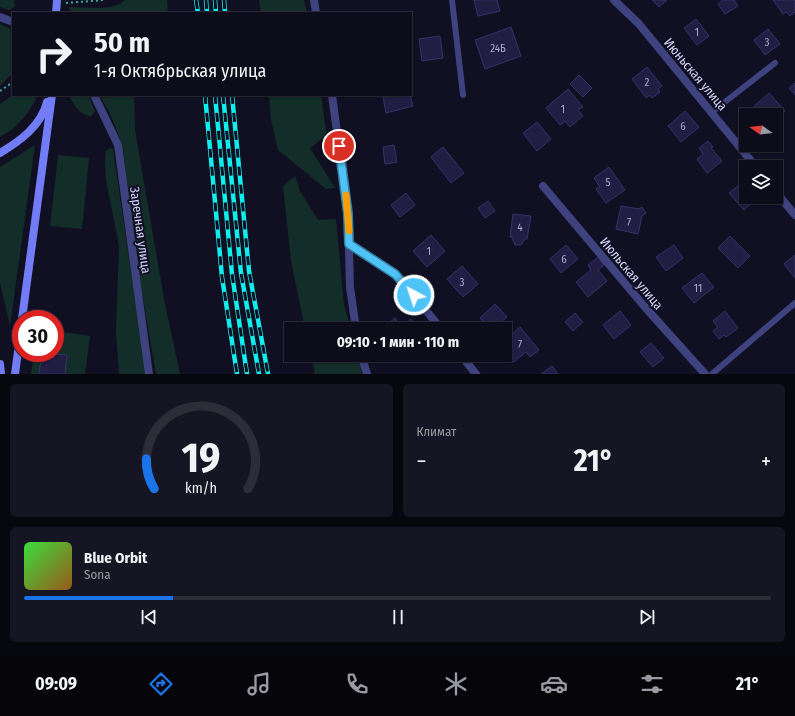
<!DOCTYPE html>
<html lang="ru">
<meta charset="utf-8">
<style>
:root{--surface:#0d0c1a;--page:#161523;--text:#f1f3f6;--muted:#9a9ba2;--line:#2d2c39;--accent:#1a73e8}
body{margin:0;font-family:"Fira Sans Condensed",sans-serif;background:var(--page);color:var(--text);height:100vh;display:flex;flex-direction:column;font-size:15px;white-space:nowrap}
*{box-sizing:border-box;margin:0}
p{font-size:13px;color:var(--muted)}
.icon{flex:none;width:22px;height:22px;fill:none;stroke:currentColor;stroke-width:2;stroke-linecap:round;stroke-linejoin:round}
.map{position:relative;height:374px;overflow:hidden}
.drawer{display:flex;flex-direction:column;gap:10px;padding:10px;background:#07070e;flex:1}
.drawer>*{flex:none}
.guide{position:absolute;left:12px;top:12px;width:400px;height:84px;border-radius:0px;box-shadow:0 1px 3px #0004,0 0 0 1px var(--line);background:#0d0c1a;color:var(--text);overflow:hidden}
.needle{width:26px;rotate:284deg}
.buttons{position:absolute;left:739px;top:108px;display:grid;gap:8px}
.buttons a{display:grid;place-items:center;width:44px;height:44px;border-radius:0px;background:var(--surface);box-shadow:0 1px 3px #0004,0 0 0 1px var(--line);font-size:20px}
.speed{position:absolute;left:12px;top:310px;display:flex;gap:8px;font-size:20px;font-weight:700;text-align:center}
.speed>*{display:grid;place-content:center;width:52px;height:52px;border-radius:50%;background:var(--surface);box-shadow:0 1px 3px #0004,0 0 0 1px var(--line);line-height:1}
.speed .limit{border:6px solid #d22;background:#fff;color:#111}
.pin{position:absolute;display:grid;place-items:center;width:34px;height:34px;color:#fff;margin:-17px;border:2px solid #fff;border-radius:50%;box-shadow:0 1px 4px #0007}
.me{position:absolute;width:44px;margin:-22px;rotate:320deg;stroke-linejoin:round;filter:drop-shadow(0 0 3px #0008)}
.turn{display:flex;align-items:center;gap:14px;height:84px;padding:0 16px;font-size:18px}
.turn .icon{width:52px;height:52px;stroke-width:2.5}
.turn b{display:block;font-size:28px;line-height:34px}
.big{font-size:30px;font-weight:700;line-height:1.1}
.drawer .tile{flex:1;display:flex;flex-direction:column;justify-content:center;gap:6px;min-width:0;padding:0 14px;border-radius:6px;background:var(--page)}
.drawer .dial{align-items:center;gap:0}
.dial svg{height:104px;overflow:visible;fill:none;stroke:var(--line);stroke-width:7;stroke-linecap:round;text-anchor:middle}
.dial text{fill:var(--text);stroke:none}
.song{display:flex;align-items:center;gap:12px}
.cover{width:48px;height:48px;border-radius:6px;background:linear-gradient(135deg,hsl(120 70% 55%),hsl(30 70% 35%))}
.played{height:4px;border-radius:2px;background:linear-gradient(90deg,var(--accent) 20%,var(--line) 20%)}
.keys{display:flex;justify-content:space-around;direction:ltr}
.heat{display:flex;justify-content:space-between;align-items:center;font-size:22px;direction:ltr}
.drawer .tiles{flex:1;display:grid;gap:10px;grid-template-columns:1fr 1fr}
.tile:last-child{grid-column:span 2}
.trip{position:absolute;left:284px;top:322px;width:228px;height:40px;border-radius:0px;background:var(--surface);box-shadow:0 1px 3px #0004,0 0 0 1px var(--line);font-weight:700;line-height:40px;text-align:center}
.tab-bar{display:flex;height:64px;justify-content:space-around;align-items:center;background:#05050a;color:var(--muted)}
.tab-bar .icon{width:28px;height:28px}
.tab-bar .active{color:var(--accent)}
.tab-bar b{font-size:18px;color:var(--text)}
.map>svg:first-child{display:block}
.green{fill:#132d29}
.building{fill:#211d43;stroke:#36316d}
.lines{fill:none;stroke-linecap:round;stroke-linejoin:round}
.path{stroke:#37ae9b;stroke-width:2;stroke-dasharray:2 3;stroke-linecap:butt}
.lane{stroke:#3e427f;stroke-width:6}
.street{stroke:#3e427f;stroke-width:8}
.secondary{stroke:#727cf6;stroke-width:8}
.rail-casing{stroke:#0feeed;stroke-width:4.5}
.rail{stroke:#111023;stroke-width:3;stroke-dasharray:9;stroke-linecap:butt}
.route-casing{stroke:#337fa1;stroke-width:10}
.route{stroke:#4fc3f7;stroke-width:7}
.slow{stroke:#f59e0b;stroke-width:7}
.labels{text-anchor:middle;stroke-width:4;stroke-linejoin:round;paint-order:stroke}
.number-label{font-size:11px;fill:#a8a7ce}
.street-label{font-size:13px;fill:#d5d5fc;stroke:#111023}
</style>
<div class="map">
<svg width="795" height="374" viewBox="0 0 795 374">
<rect width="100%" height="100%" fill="#111023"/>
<path class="green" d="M0 0H14L15 6 10 10 0 7Z
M125 0H167L168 13H70L69 7C85 7 113 12 125 0Z
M259 0H304L307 13H261Z
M0 24 13 30V73L0 86Z
M13 95H38C28 114 19 127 0 137V104Z
M69 95H88L95 111 91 117C79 113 74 106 69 95Z
M100 95H134L135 130 164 299 180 374H156L138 269 122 144 111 116Z
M269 95H321L327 138 320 140 310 148 335 188 326 189 278 150 271 120Z
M35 145 10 326 0 283V167Z
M110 148 113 149 146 374H119L116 332 119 245 106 181 105 161 106 151Z
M58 155 89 158 82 229 50 226Z
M295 176 300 191 318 220 336 219 344 305 351 329H305L291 261 283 186Z
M55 331 90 336 85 374H31L34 353H55Z
M311 355H357L362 374H315Z"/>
<path class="building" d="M474 0H497L500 11 478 16Z
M652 0H667L659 7Z
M723 0H734L738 6 725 14 718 4Z
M773 0H795V12L790 16 786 12 783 14Z
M696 19 709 36 697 45 684 28Z
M511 27 521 56 485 69 475 40Z
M768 29 780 44 765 55 754 40Z
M440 36 443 58 422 61 419 39Z
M647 67 662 86 658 89 660 92 652 98 650 95 646 98 632 79Z
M579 75 592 88 583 97 570 84Z
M795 83V95L789 88Z
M568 89 583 107 578 110 583 116 570 127 565 121 560 125 546 108Z
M769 93 785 111 776 118V115H753L749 111Z
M391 95H410L413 106 386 113 383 97Z
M685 111 699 127 681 142 668 126Z
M537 122 551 139 537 151 523 133Z
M708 141 713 147 711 148 722 161 707 173 697 159 703 154 699 148Z
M394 145 397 162 385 164 383 147Z
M443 147 464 173 451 183 431 157Z
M609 167 625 190 606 203 596 189 600 187 594 178Z
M739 185 742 189 746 186V197H758L744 210 729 193Z
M406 193 415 205 400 217 391 205Z
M488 201 495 211 485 218 478 208Z
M621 206 639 209 642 207 646 213 642 216 638 234 616 229Z
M513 214 531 216 527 239H525L521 245H515L512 237H510Z
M431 235 445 251 427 267 413 251Z
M730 236 750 256 738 268 718 248Z
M566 245 578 259 561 273 550 259Z
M674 245 683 258 666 271 656 257Z
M795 255V278L784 264Z
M598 257 604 265 598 270 607 281 588 297 576 282 591 270 588 265Z
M462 266 478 284 463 297 447 279Z
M702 273 714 287 694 303 682 288Z
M495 304 507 317 493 329H489L480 318Z
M620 311 631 325 614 339 603 325Z
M725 311 738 328 726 337 724 335 719 339 713 331 718 327 713 321Z
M575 313 583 322 573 331 565 322Z
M395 318 401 327 411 319 418 329H385L384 327Z
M520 327 539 350 530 357 526 352 514 362 505 352V345L508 343 505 340Z
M651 343 664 358 653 367 640 352Z
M42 353 67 355 65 374H39Z
M552 366 558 374H541Z"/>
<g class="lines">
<path class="path" d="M66 3 104 0
M0 91 13 82"/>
<path class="lane" d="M452 0 463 95
M712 112 775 63
M712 374 795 303"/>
<path class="street" d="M314 0 316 13
M614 0 639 24 756 167
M0 17 13 22
M94 95 118 145 149 374
M332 95 348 213 350 287 356 329
M543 186 644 306 705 374
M776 192 795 215
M349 244 400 278 441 329
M361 355 367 374
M461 355 476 374"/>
<path class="secondary" d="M56 13 57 0
M0 153C20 141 41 126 47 102
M22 319 52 95
M0 364 1 374
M15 374 21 329"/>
<g class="rail-casing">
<path id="rail" d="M196 0 198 13
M206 0 207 13
M215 0 216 13
M224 0 225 13
M205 95 222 277 237 374
M215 95 232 274 247 374
M223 95 241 273 259 374
M232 95 249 271 268 374"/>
</g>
<use href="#rail" class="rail"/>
</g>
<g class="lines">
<g class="route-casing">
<path id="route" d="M339 146 348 214 349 244 395 274 414 295"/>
</g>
<use href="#route" class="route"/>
<path class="slow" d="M346 195 349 231"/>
</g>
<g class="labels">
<g class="number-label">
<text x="697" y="36">1</text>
<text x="767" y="46">3</text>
<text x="498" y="52">24Б</text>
<text x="647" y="86">2</text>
<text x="563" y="113">1</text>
<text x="683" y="130">6</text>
<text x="608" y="186">5</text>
<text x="629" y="226">7</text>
<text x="520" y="231">4</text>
<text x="429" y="255">1</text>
<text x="564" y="263">6</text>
<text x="462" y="286">3</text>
<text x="698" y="292">11</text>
<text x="520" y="348">7</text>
</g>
<g class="street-label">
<text transform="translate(696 74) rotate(50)" y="5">Июньская улица</text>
<text transform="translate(141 230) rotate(82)" y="5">Заречная улица</text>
<text transform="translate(632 273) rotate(50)" y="5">Июльская улица</text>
</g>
</g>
</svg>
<div class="buttons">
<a><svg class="needle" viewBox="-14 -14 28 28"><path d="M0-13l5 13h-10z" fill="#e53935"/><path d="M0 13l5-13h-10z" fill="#9a9ba2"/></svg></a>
<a><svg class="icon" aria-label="layers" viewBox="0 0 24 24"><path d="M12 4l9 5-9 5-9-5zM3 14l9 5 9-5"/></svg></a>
</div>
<div class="speed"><div class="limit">30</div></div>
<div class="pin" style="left:339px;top:146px;background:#d93025"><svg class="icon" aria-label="arrive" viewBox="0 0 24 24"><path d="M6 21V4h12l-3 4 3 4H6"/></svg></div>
<svg class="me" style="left:414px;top:295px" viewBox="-20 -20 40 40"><circle r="17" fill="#4fc3f7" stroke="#fff" stroke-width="3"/><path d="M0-11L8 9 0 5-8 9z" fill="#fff"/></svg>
<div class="trip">09:10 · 1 мин · 110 m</div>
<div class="guide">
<div class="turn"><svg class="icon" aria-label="right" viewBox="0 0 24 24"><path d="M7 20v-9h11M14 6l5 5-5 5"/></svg><div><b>50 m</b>1-я Октябрьская улица</div></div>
</div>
</div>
<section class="drawer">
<div class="tiles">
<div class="tile dial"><svg viewBox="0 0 100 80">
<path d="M14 69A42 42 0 1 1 86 69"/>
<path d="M14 69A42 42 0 0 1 8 46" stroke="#1a73e8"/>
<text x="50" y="56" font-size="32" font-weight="700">19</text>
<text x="50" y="72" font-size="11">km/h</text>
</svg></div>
<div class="tile"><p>Климат</p>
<div class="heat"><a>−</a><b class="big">21°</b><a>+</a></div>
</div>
<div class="tile">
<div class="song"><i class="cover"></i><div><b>Blue Orbit</b><p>Sona</p></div></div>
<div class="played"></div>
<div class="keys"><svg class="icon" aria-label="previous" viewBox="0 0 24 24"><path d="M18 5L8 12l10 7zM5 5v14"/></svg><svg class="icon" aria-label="pause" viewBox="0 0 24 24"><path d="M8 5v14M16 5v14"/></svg><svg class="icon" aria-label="next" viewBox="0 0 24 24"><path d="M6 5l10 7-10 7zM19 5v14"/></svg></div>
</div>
</div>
</section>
<nav class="tab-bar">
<b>09:09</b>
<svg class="icon active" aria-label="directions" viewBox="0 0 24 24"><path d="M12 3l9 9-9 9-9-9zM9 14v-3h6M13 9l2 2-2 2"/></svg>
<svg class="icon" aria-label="music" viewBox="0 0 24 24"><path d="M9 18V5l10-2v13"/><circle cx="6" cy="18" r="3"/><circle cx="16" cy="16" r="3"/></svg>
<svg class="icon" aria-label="phone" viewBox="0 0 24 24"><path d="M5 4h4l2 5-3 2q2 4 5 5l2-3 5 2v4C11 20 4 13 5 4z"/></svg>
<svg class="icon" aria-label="climate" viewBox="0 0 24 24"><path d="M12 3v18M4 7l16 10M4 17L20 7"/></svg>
<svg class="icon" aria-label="car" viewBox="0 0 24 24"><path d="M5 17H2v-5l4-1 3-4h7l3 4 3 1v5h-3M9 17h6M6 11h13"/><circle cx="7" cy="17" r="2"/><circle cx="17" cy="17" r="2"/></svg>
<svg class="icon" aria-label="filters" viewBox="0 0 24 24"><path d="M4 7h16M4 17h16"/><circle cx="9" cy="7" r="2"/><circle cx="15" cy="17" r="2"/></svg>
<b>21°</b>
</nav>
